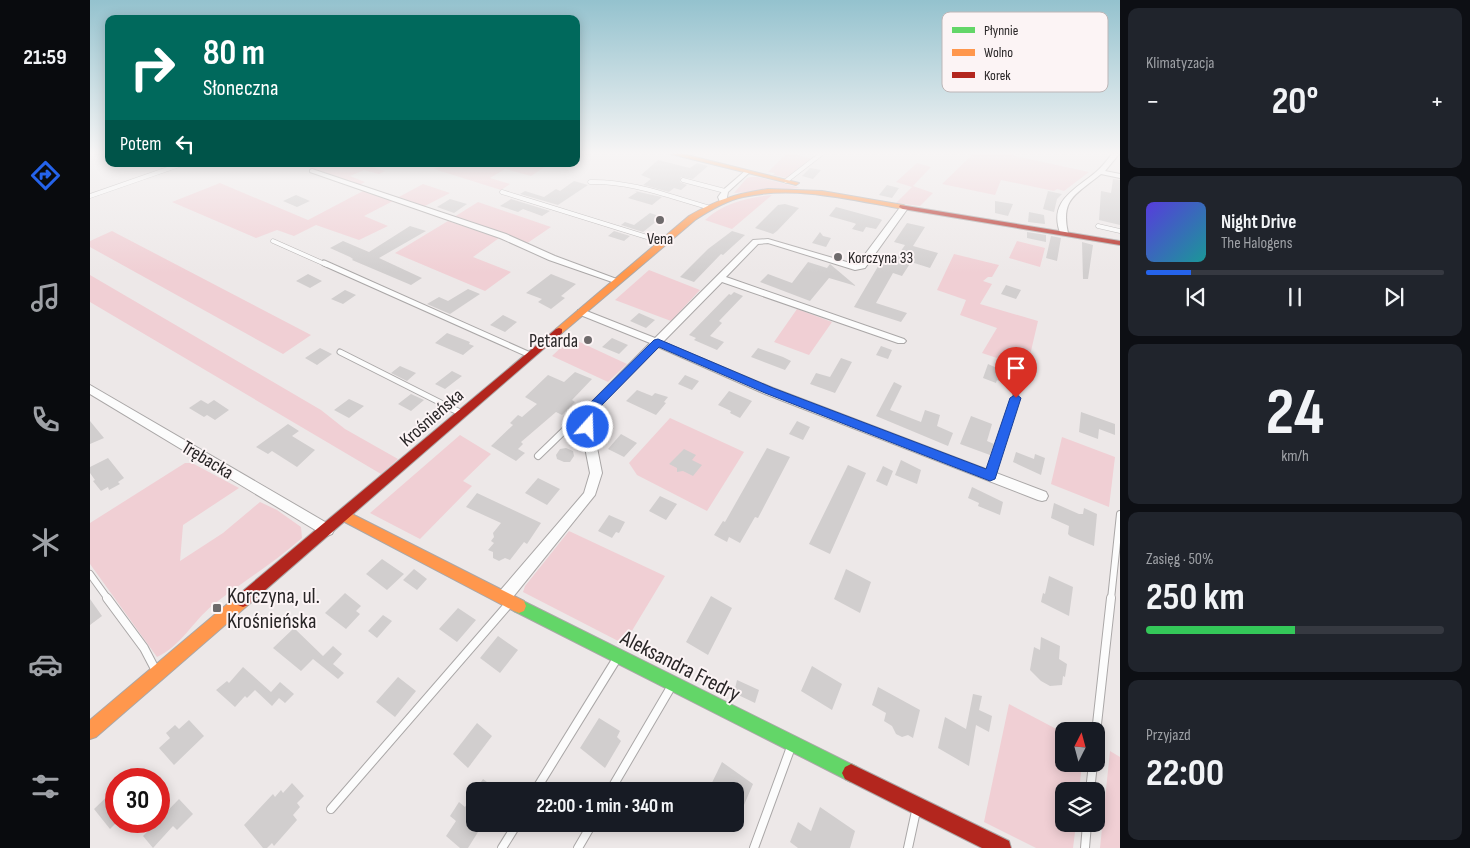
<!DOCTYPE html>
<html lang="pl">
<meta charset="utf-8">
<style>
:root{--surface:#171b24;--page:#20242c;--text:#f1f3f6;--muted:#9ea1a6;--line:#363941;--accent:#2563eb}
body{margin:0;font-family:"Sofia Sans Condensed",sans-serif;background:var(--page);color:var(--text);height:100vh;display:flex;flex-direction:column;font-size:19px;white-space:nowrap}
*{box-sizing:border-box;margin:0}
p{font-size:16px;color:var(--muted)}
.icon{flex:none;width:28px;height:28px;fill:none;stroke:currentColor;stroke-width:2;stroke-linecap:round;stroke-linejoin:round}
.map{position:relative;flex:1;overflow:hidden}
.details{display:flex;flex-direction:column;gap:8px;padding:8px;background:#0d0f14;width:350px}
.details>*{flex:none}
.banner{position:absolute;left:15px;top:15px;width:475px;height:152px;border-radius:10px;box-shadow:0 2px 12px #0003;background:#00695c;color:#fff;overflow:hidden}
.needle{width:32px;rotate:6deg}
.controls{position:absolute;left:965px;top:722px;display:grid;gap:10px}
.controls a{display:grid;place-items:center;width:50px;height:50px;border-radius:10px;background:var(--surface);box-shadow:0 2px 12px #0003;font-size:25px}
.speed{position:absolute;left:15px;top:768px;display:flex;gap:10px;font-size:25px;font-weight:700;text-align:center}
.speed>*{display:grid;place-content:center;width:65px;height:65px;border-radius:50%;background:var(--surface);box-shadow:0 2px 12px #0003;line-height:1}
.speed .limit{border:8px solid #d22;background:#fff;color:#111}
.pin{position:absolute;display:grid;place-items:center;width:42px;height:42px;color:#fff;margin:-51px -21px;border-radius:50% 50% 50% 0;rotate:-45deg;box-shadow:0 0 5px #0007}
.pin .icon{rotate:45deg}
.me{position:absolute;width:55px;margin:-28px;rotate:20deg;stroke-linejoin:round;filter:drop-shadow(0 0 4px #0008)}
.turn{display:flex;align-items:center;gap:18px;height:105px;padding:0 15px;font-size:22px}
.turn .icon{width:65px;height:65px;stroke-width:2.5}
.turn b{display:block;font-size:35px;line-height:42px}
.then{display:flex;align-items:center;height:48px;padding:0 15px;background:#0003;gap:10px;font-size:19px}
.big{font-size:38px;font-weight:700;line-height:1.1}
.details .tile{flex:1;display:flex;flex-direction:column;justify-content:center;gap:8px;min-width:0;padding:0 18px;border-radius:10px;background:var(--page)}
.details .dial{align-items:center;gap:0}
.dial b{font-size:65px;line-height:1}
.song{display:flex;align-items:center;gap:15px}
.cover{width:60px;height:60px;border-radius:8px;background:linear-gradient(135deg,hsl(250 70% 55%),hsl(180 70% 35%))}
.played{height:5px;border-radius:2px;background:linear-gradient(90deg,var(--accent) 15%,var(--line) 15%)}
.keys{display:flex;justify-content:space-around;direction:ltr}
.heat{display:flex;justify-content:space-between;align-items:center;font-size:28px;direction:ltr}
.charge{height:8px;border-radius:4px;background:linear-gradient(90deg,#34c759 50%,var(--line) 0)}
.trip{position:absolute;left:376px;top:782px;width:278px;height:50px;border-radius:10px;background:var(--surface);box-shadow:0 2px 12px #0003;font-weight:700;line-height:50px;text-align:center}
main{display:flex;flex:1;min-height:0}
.tabs{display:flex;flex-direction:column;width:90px;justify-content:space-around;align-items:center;background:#090b0e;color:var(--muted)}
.tabs .icon{width:35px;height:35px}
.tabs .on{color:var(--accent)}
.tabs b{font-size:22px;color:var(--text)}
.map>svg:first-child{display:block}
.green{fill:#f0cfd4}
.building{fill:#d1cece}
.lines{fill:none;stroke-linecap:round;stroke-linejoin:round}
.lane-far3-casing{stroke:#aaa7a7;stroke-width:5}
.lane-far2-casing{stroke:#aaa7a7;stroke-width:7}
.lane-far1-casing{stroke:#aaa7a7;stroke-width:8}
.lane-casing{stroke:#aaa7a7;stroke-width:10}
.street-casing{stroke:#aaa7a7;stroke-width:2}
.fast-casing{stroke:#aaa7a7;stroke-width:2}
.slow-casing{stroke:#aaa7a7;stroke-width:2}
.jam-casing{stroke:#aaa7a7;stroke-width:2}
.lane-far3{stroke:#fcfcfc;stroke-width:4}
.lane-far2{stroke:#fcfcfc;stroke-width:5}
.lane-far1{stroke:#fcfcfc;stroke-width:6}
.lane{stroke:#fcfcfc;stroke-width:8}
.street{fill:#fcfcfc;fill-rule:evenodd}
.fast{fill:#63d668;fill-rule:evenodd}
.slow{fill:#ff974d;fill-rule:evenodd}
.jam{fill:#b3261e;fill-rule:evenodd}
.route{fill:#2563eb;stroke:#184099}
.poi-dot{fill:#6e6a6b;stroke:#fcf4f5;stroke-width:2}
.labels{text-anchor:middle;stroke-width:4;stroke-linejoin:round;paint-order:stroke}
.far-poi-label{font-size:16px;fill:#292627;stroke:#fcf4f5}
.poi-label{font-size:19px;fill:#292627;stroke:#fcf4f5;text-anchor:end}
.street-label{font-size:19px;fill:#292627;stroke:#fcf4f5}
.near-poi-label{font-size:22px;fill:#292627;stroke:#fcf4f5;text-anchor:start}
.near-street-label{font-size:22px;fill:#292627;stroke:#fcf4f5}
.key{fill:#fcf4f5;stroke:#bdb6b7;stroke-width:1}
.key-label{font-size:14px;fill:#292627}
</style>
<main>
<nav class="tabs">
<b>21:59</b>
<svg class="icon on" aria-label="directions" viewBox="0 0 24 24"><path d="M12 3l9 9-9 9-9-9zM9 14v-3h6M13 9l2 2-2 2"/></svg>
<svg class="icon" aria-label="music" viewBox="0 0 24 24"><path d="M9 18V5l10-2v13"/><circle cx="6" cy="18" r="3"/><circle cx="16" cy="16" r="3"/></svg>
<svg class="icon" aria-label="phone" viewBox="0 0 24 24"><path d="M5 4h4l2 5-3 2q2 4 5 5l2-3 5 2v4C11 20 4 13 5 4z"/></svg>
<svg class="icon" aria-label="climate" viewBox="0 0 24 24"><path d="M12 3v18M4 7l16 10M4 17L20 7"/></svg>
<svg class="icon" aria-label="car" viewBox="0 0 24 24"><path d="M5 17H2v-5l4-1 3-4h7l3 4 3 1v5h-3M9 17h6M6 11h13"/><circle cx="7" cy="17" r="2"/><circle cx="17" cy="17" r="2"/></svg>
<svg class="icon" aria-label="filters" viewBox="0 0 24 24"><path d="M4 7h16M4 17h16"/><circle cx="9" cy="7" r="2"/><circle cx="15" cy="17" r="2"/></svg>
</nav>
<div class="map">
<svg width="1030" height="848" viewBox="0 0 1030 848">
<rect width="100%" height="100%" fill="#ede8e8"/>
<path class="green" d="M696 154H705L721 159 697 178 683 175 685 173 678 172Z
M883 154H916L999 172 974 191 967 189 964 191 911 180 905 195 852 184Z
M827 163 841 167 823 186 843 193 830 206 806 203 822 187 806 182Z
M208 164H272L295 171 289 174 274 170 260 176 275 182 269 185Z
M357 164H459L441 176 415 169 400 178 420 184 411 190 344 169Z
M661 177H668L711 188 644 193 657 178Z
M130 183 218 220 273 191 303 201 274 216 298 226 269 240 226 225 204 236 187 230 166 238 82 202Z
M333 184 360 193 333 207 307 198Z
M682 195 642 229 615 220C634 203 656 198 682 195Z
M388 202 461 227 436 244 364 217Z
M358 221 409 238 383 257 421 272 395 291 305 253Z
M22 231 221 335 193 354 0 247V241Z
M927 241 955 248 950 267 919 258Z
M864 254 909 265 902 277H898L893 281 902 284 890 304 948 321 937 368 892 353 907 328 870 315 876 300 847 290Z
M559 270 610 290 581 321 525 300Z
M0 275 231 410 255 429 308 459 291 474 0 302Z
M707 309 742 322 719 355 684 342Z
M481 338 537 364 518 382 462 356Z
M580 418 654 452 617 511 547 475 539 463Z
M370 435 401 454 373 481 382 486 330 539 280 513Z
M972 437 1025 457 1019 507 961 484Z
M95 463H102L149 488 93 525 90 561 133 533 170 502 187 510 211 527 212 538C184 563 152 582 123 605 103 621 91 646 67 657L0 564V523Z
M479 531 575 576 534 644 433 592 435 586Z
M919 704 974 733V764H992L989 791H974V824H986L983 848H946L894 822Z
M1020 751 1030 757V848H1010Z"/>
<path class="building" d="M568 160 600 168 607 163 618 166 603 179 591 177 590 182 597 185 591 190 584 188 579 192 553 185 561 179 551 175Z
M720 168 731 170 723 179 712 176Z
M1023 179 1030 180V225L1009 220 1011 191 1021 193Z
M484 181 498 185 468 205 430 194 435 191 454 197 466 189 470 191Z
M797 185 809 188 802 198 789 195Z
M545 191 558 194 572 197 562 205 538 198 547 192Z
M958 191 972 194 967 199 964 212 953 209Z
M206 195 220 201 207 207 193 201Z
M360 199 377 204 364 213 347 207Z
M421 199 460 211 452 216 433 209 428 212 410 206Z
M905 201 923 204 918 216 905 213Z
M695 204 709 208 687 231 683 234 665 228 688 205Z
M746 207 790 219 792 220 786 229 776 227 773 232 762 229 766 224 764 223 739 216Z
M939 212 954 215 955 224 938 222Z
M560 213 572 217 553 232 531 225 535 222 544 225Z
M817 223 835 227 823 246 848 253 840 268 821 262 812 276 803 273 786 303 817 313 811 322 764 307 793 258 804 261 815 245 804 242Z
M320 226 336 231 289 258 332 278 321 285 262 260 263 259 260 257 240 248 253 241 279 252Z
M524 231 540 236 534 241 518 236Z
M642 231 655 235 633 255 631 254 604 282 590 277 618 249Z
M730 232 733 236 741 238 736 247 722 243Z
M937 232 956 235V242L937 238Z
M961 236 971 238 967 261 956 258Z
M992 242 1003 245 998 279H993Z
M718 262 737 268 740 264 766 286 739 278 720 301 670 282 678 274 702 283Z
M218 274 232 281 220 288 206 281Z
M461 274 486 284 471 296 475 298 461 309 448 302 452 299 436 293Z
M916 285 931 290 926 299 911 294Z
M378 289 390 294 360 314 337 304 349 297 358 301Z
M255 290 266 295 253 304 241 299Z
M644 292 653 296 629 321 632 323 620 336 634 342 627 350 604 340 606 338 599 335 639 294 641 295Z
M549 313 565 320 556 328 540 321Z
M413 315 427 322 415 332 400 325Z
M357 333 380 342 379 344 384 346 373 355 345 343Z
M522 338 538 345 529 354 512 347Z
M791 346 802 350 798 359 786 355Z
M230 348 242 354 227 365 215 358Z
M668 348 693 357 701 361 695 370 661 357Z
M751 358 762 362 745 393 720 384 726 373 740 377Z
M898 364 918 373 914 383 907 380 906 383 893 378Z
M310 366 326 373 317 381 301 373Z
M362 371 372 376 355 389 345 384Z
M485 372 502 379 482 400 485 402 472 415 466 412 431 442 433 444 428 449 435 453 426 461 401 446 423 425 420 423 428 415 432 417 447 404 435 397 458 375 474 382Z
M595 375 609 381 602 390 588 384Z
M804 382 812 386 800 410 831 422 835 410 850 415 847 426 863 433 858 446 786 416Z
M547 390 562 396 565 393 578 397 574 402 576 403 566 415 536 401Z
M639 391 662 401 650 418 640 413 641 411 628 405Z
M321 394 334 400 321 411 308 404Z
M259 399 274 406 259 418 244 410Z
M111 400 118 404 124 400 139 410 125 420 117 415 114 417 99 408Z
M991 412 1025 424V435L1009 429 1008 439 989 432Z
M881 416 902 424 897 441 904 444 900 455 870 444Z
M0 421 14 438 0 444Z
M707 421 720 427 713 440 699 434Z
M198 424 209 431 202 436 225 450 207 467 182 451 178 454 166 447Z
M531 434 547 443 534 457 518 449Z
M476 448 483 451 484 456 480 462H474L467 459 466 455 470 449Z
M677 448 700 457 668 518 665 517 650 543 639 537 637 542 624 535 633 521 635 522Z
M594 449 606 455 602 460 612 465 603 476 593 471 587 472V468L579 464Z
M926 452 944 459 945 454 955 458 951 475 923 462Z
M18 458 34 478 28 482 30 484 19 490 18 487 11 491 3 481 5 480 0 473V467Z
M811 460 831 470 827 484 805 475Z
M758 465 776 473 740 554 719 544Z
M793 466 803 471 797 486 786 481Z
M448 478 470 489 457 505 435 493Z
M882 487 913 502 910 515 888 506 889 503 878 498Z
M387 493 451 523 437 544 434 542 420 560 415 558 409 561 403 558V552L398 550 404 543 401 541 404 537 403 533 411 523 376 507Z
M570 496 587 504 576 520 559 511Z
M964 503 989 514H993L994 508 1007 514 1004 546 980 536 978 534 979 526 961 518Z
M519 515 535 522 529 533 526 532 522 538 508 531Z
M292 559 314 574 297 590 276 574Z
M324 569 337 579 327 590 313 580Z
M756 569 781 582 770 613 744 599Z
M959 576 983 587 979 616 951 602 953 593 955 594Z
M255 593 271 606 266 611 270 614 256 629 235 613Z
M621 596 642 608 618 655 596 642Z
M0 599 12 616 0 625Z
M368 608 386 620 367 642 349 629Z
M293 615 302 621 287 638 278 631Z
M204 628 233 656 243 646 252 654 243 664 254 673 248 679 223 659 211 671 183 648Z
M408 636 428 650 410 673 390 658Z
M951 637 970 646 969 659 977 664 975 677 973 676 972 685 960 686 951 681 940 670 944 647 950 650Z
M722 666 752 684 742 710 711 691Z
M153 667 181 692 190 682 204 694 195 703 189 698 182 706 165 690 157 698 155 696 145 707 126 690 137 681 139 683Z
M308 677 326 691 305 717 286 702Z
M647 680 669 690 665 703 644 693Z
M788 687 830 710 823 738 818 735 812 737 806 734 802 726 794 721 796 713 782 705Z
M883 694 892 696 889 710 902 716 899 732 886 725 879 766 848 748 855 717 876 729Z
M509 718 530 731 527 737 531 741 515 768 490 748Z
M99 720 114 736 84 765 69 748 80 738 76 733 85 725 89 729Z
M387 723 402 736 378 768 363 754Z
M632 762 663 784 654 805 645 798V791H618Z
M393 779 409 791H385Z
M202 783 214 796 207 803 210 807 203 815 207 820 184 846 182 843 177 848H173L154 825 183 794 185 797 191 790 193 793Z
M26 788V823L20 829 4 809Z
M385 791V824H393L378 848H370L356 836 366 821 360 816 369 802 375 807Z
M89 799 103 814 87 830 83 826 63 848 53 836Z
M730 807 765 831 760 848H708L700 842 708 822 721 831Z"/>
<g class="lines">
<g class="lane-far3-casing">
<path id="lane-far3" d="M593 180 635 191
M696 181 731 154
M500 182C541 181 578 196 617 207
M412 192 573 242
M0 196 92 164
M1008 226 1030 231
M183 241 237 265"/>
</g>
<g class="lane-far2-casing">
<path id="lane-far2" d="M234 263 440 355
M250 352 363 409
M922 409 926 398 925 388"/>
</g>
<g class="lane-far1-casing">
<path id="lane-far1" d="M361 408 371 413
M448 456 478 427 498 424
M900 476 923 408
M0 574 18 599
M1021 599 1030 514"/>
</g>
<g class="lane-casing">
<path id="lane" d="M17 598 54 648 65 669
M1006 733 1021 598
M445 791 526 660
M520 791 581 687
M1000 791 1003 764
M241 809 418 605
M412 848 427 824
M488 848 502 824
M664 848 701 747
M818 848 826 811
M995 848 997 824"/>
</g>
<g class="street-casing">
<path id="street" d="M1022 154H1029L1015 171 1030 174V178L1011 174C987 194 970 198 978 233L971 235C957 201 985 190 1006 172 1012 167 1017 160 1022 154Z
M222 169 416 234 465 256 532 281 528 284 525 283 459 260 410 238 220 172V170Z
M655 171 660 172 638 192 636 202H630L628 197 633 190Z
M811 206 818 208 775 268 765 270 678 243 668 244 636 277 814 339 816 341 814 343H808L632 282 573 342 683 388 956 492 958 496 956 500 952 501 948 500 675 394 568 347 503 413V427L512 473 505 495 419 602 414 604 409 602 407 597 409 592 494 493 500 473 491 427 492 412 560 343 488 314V310H494L565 338 663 240 678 239 767 265Z
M0 385 242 526 244 530 242 534 237 536 232 534 0 394Z"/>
</g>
<g class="fast-casing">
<path id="fast" d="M429 599 767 767 770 773 767 779 761 782 755 779 424 611 422 606 424 601Z"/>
</g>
<g class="slow-casing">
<path id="slow" d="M581 154H593L709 183 706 185Z
M678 189 732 191 813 205 817 207 813 209C761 200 706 185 653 197 635 201 620 210 605 220L472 333H466V329L599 216C627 200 645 194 678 189Z
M254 510 434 601 436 606 434 611 429 613 424 611 249 519 248 515 249 511Z
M153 593 158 595 160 600 158 605 6 737 0 739V720L148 595Z"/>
</g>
<g class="jam-casing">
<path id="jam" d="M810 205 1030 241V245L813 209 809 207Z
M469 328 472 329V333L158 605 153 607 148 605 146 600 148 595 466 329Z
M761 764 919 841 921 848H892L755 779 752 773 755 767Z"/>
</g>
<use href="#lane-far3" class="lane-far3"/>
<use href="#lane-far2" class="lane-far2"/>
<use href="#lane-far1" class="lane-far1"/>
<use href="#lane" class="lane"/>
<use href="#street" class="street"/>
<use href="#fast" class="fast"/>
<use href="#slow" class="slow"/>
<use href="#jam" class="jam"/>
</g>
<linearGradient id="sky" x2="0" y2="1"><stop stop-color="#94c2ce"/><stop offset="0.56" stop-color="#f7f5f5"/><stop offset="1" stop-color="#f7f5f5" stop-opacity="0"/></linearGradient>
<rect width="1030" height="273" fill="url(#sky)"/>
<path class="route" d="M568 339 683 388 896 469 920 398 926 394 931 398 906 476 905 479 900 481 675 393 569 347 504 413 502 430H493L492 427 494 409 564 340Z"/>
<g class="poi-dot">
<circle cx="570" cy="220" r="5"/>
<circle cx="748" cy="257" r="5"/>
<circle cx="498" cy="340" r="5"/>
<rect x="122" y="603" width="10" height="10" rx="2.5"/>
</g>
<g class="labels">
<g class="far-poi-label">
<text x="570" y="244">Vena</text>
<text x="758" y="263" text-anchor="start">Korczyna 33</text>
</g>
<g class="poi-label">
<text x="488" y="347">Petarda</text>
</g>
<g class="street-label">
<text transform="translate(341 417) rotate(-41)" y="7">Krośnieńska</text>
<text transform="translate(118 459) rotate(31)" y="7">Trębacka</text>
</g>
<g class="near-poi-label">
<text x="137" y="603">Korczyna, ul.<tspan x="137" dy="25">Krośnieńska</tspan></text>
</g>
<g class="near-street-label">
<text transform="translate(591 665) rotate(27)" y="8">Aleksandra Fredry</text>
</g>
</g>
<rect x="852" y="12" width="166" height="80" rx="8" class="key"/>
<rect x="862" y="27" width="23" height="6" fill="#63d668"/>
<rect x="862" y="49" width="23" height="7" fill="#ff974d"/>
<rect x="862" y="72" width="23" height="6" fill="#b3261e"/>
<g class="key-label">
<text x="894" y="35">Płynnie</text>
<text x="894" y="57">Wolno</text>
<text x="894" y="80">Korek</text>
</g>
</svg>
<div class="controls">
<a><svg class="needle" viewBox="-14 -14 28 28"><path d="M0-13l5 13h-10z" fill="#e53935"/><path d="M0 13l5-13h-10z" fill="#9ea1a6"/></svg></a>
<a><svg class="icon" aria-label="layers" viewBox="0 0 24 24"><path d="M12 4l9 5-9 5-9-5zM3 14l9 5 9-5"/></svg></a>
</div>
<div class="speed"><div class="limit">30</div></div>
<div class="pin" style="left:926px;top:398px;background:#d93025"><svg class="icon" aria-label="arrive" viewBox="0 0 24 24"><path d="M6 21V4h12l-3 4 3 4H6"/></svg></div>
<svg class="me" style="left:498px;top:427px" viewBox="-20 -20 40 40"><circle r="17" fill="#2563eb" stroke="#fff" stroke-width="3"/><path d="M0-11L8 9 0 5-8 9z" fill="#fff"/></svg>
<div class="trip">22:00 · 1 min · 340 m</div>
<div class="banner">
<div class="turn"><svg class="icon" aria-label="right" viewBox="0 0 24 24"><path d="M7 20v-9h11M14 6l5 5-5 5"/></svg><div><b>80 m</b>Słoneczna</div></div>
<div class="then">Potem<svg class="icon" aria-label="left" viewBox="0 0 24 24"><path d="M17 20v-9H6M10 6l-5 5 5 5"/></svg></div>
</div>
</div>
<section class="details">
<div class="tile"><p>Klimatyzacja</p>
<div class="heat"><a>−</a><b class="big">20°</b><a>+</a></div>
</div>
<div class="tile">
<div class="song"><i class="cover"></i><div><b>Night Drive</b><p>The Halogens</p></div></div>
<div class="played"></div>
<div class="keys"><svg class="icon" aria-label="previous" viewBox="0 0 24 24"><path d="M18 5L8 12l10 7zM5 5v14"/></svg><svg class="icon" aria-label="pause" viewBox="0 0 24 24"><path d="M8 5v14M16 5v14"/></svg><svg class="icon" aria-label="next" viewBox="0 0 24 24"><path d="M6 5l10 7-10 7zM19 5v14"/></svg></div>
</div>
<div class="tile dial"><b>24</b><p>km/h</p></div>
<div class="tile"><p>Zasięg · 50%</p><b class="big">250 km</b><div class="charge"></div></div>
<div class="tile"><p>Przyjazd</p><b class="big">22:00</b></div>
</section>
</main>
